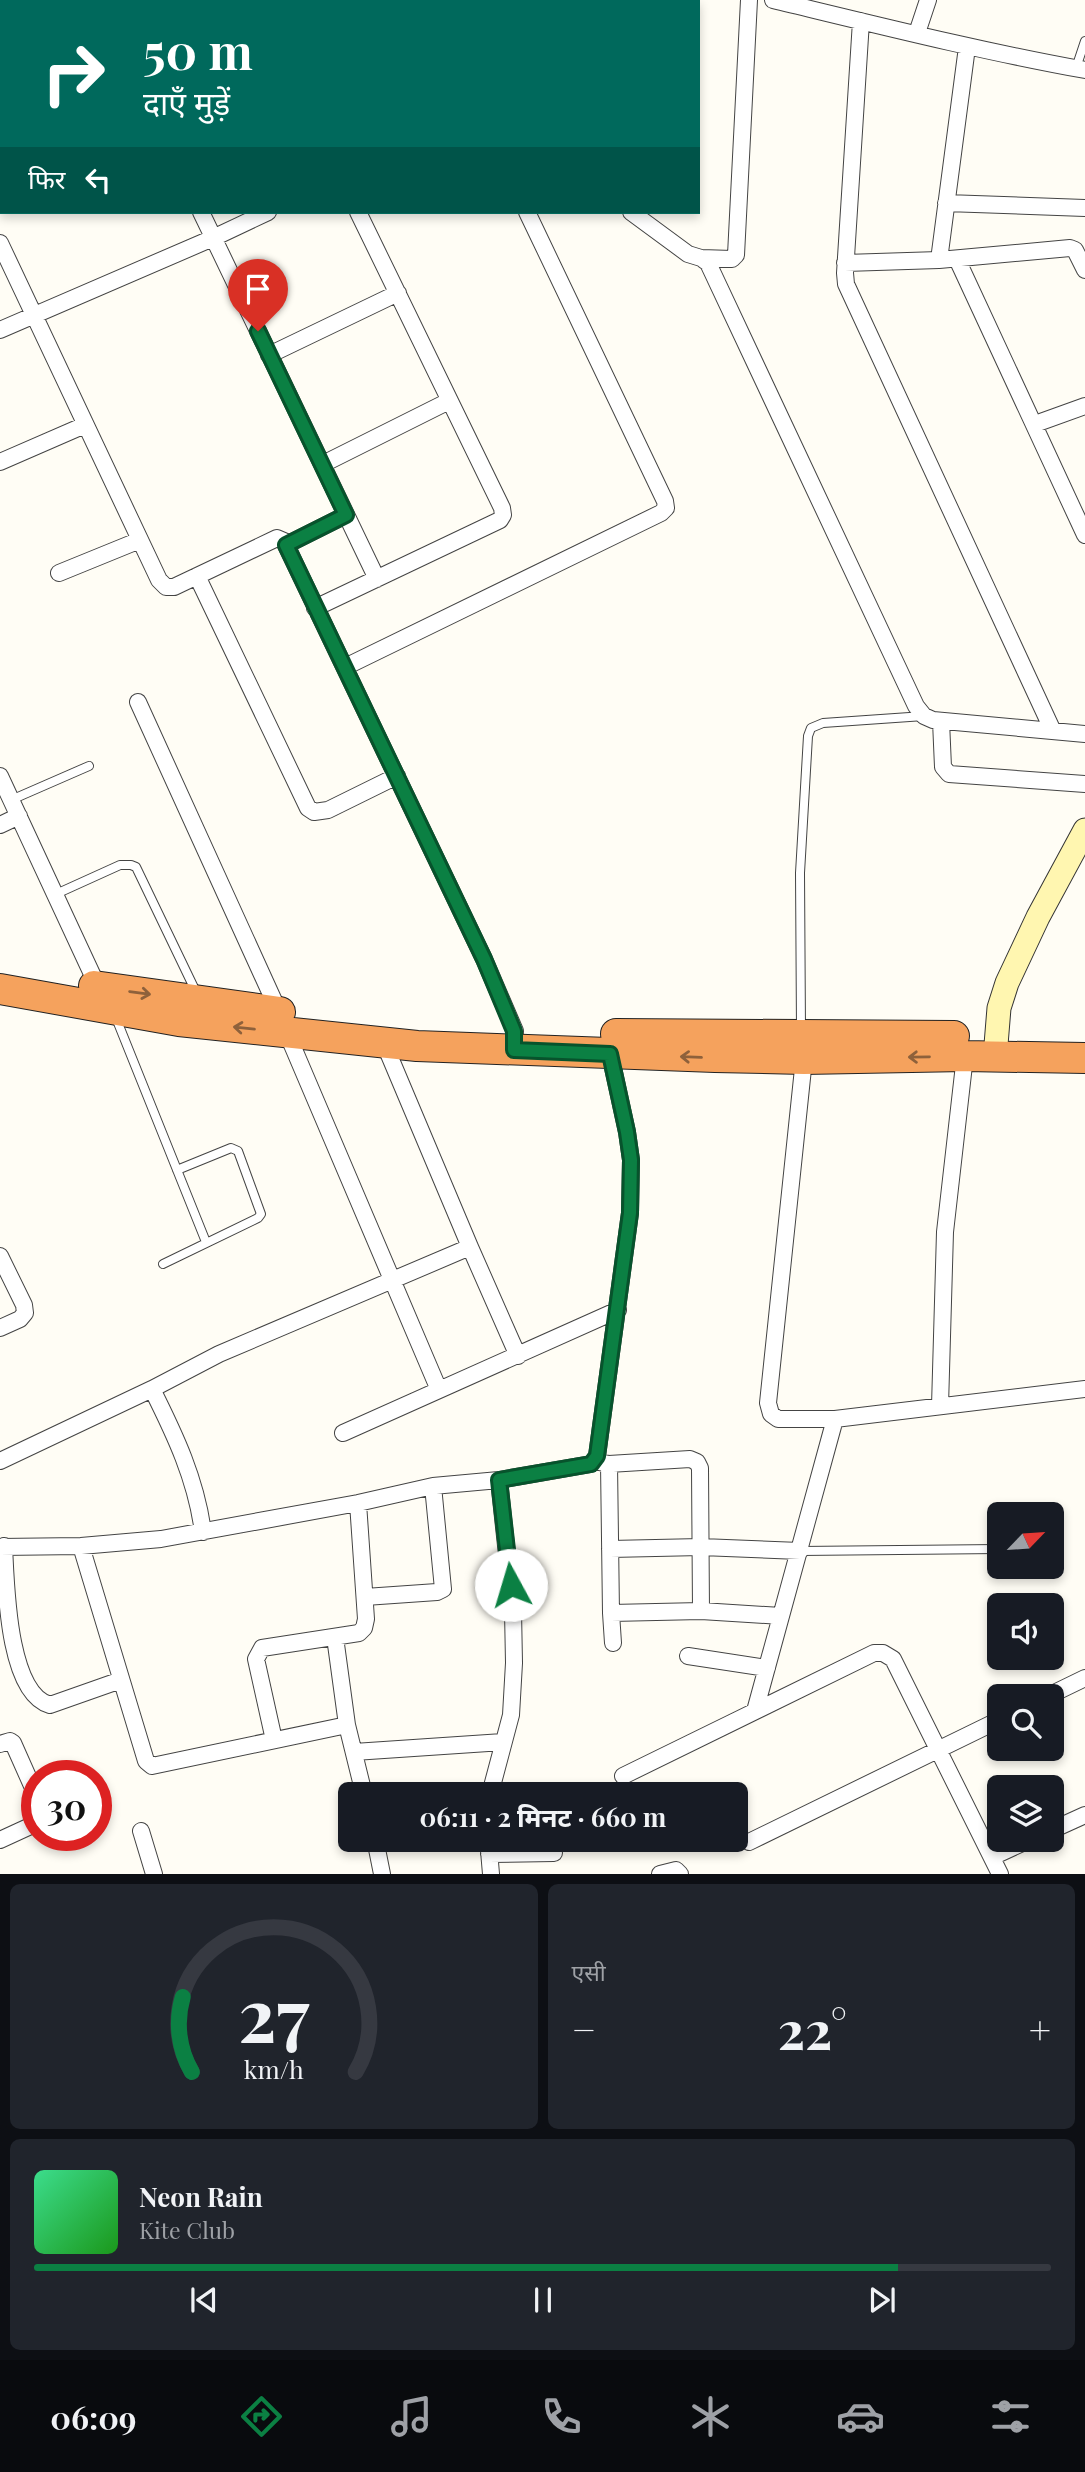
<!DOCTYPE html>
<html lang="hi">
<meta charset="utf-8">
<style>
:root{--surface:#171b24;--page:#20242c;--text:#f1f3f6;--muted:#9ea1a6;--line:#363941;--accent:#0b8043}
body{margin:0;font-family:"Playfair Display","Noto Sans Devanagari",serif;background:var(--page);color:var(--text);height:100vh;display:flex;flex-direction:column;font-size:26px;white-space:nowrap}
*{box-sizing:border-box;margin:0}
p{font-size:23px;color:var(--muted)}
.icon{flex:none;width:38px;height:38px;fill:none;stroke:currentColor;stroke-width:2;stroke-linecap:round;stroke-linejoin:round}
.map{position:relative;height:1874px;overflow:hidden}
.details{display:flex;flex-direction:column;gap:10px;padding:10px;background:#0d0f14;flex:1}
.details>*{flex:none}
.guide{position:absolute;left:0px;top:0px;width:700px;height:214px;box-shadow:0 4px 10px #0003;background:#00695c;color:#fff;overflow:hidden}
.needle{width:46px;rotate:65deg}
.tools{position:absolute;left:987px;top:1502px;display:grid;gap:14px}
.tools a{display:grid;place-items:center;width:77px;height:77px;border-radius:10px;background:var(--surface);box-shadow:0 4px 10px #0003;font-size:35px}
.speed{position:absolute;left:21px;top:1760px;display:flex;gap:14px;font-size:35px;font-weight:700;text-align:center}
.speed>*{display:grid;place-content:center;width:91px;height:91px;border-radius:50%;background:var(--surface);box-shadow:0 4px 10px #0003;line-height:1}
.speed .limit{border:10px solid #d22;background:#fff;color:#111}
.pin{position:absolute;display:grid;place-items:center;width:60px;height:60px;color:#fff;margin:-72px -30px;border-radius:50% 50% 50% 0;rotate:-45deg;box-shadow:0 0 7px #0007}
.pin .icon{rotate:45deg}
.me{position:absolute;width:77px;margin:-38px;rotate:354deg;stroke-linejoin:round;filter:drop-shadow(0 0 5px #0008)}
.turn{display:flex;align-items:center;gap:24px;height:147px;padding:0 28px;font-size:32px}
.turn .icon{width:91px;height:91px;stroke-width:2.5}
.turn b{display:block;font-size:49px;line-height:60px}
.then{display:flex;align-items:center;height:66px;padding:0 28px;background:#0003;gap:14px;font-size:26px}
.big{font-size:52px;font-weight:700;line-height:1.1}
.details .widget{flex:1;display:flex;flex-direction:column;justify-content:center;gap:10px;min-width:0;padding:0 24px;border-radius:10px;background:var(--page)}
.details .dial{align-items:center;gap:0}
.dial svg{height:182px;overflow:visible;fill:none;stroke:var(--line);stroke-width:7;stroke-linecap:round;text-anchor:middle}
.dial text{fill:var(--text);stroke:none}
.song{display:flex;align-items:center;gap:21px}
.cover{width:84px;height:84px;border-radius:10px;background:linear-gradient(135deg,hsl(150 70% 55%),hsl(120 70% 35%))}
.played{height:7px;border-radius:4px;background:linear-gradient(90deg,var(--accent) 85%,var(--line) 85%)}
.keys{display:flex;justify-content:space-around;direction:ltr}
.heat{display:flex;justify-content:space-between;align-items:center;font-size:38px;direction:ltr}
.details .tiles{flex:1;display:grid;gap:10px;grid-template-columns:1fr 1fr}
.widget:last-child{grid-column:span 2}
.trip{position:absolute;left:338px;top:1782px;width:410px;height:70px;border-radius:10px;background:var(--surface);box-shadow:0 4px 10px #0003;font-weight:700;line-height:70px;text-align:center}
.dock{display:flex;height:112px;justify-content:space-around;align-items:center;background:#090b0e;color:var(--muted)}
.dock .icon{width:49px;height:49px}
.dock .current{color:var(--accent)}
.dock b{font-size:32px;color:var(--text)}
.map>svg:first-child{display:block}
.lines{fill:none;stroke-linecap:round;stroke-linejoin:round}
.lane-casing{stroke:#444;stroke-width:10}
.street-casing{stroke:#444;stroke-width:18}
.secondary-casing{stroke:#333;stroke-width:25}
.highway-casing{stroke:#222;stroke-width:32}
.lane{stroke:#fff;stroke-width:8}
.street{stroke:#fff;stroke-width:16}
.secondary{stroke:#fff6b0;stroke-width:23}
.highway{stroke:#f5a25d;stroke-width:30}
.oneway{stroke:#8e613b}
.route-casing{stroke:#07532c;stroke-width:18}
.route{stroke:#0b8043;stroke-width:12}
</style>
<div class="map">
<svg width="1085" height="1874" viewBox="0 0 1085 1874">
<rect width="100%" height="100%" fill="#fffdf5"/>
<g class="lines">
<g class="lane-casing">
<path id="lane" d="M1076 68 1085 41
M11 800 89 766
M56 894 120 865H131L136 867 197 994
M116 1018 206 1242
M801 1030 800 873 808 736 811 728 823 723 924 716
M163 1264 258 1218 261 1214 238 1151 231 1148 177 1170
M800 1551 999 1549"/>
</g>
<g class="street-casing">
<path id="street" d="M98 0 99 2
M257 0 258 2
M773 0C877 25 980 51 1085 70
M511 2 512 0
M579 2 580 0
M861 21 845 273 846 284 1052 729
M917 33 928 0
M0 64H2
M0 202 2 201
M946 203 1085 208
M201 212 377 579
M631 212 688 254 701 258 708 263 916 706 924 716 933 720 1085 734
M0 243 159 580 166 587H174L277 538 284 541 484 959 515 1031 514 1050
M701 258 732 259 736 255 749 0
M957 259 1085 535
M939 260 967 47
M845 263 939 260 1070 248 1075 250 1085 270
M0 330 213 238 268 212
M269 355 398 293
M1035 424 1085 406
M0 462 85 425
M323 464 449 401
M286 545 346 515
M59 573 140 540
M197 576 308 808 314 812 328 810 397 776
M315 608 500 520 503 515 502 508 358 212
M345 667 661 513 666 508 665 501 527 212
M138 702 279 1012
M941 721 943 767 949 774 1085 784
M0 776 98 987
M0 825 19 816
M287 1033 439 1390
M384 1043 470 1247 518 1356
M804 1059 768 1403 771 1414 778 1419H835L1085 1389
M0 1256 24 1305 25 1313 20 1319 0 1328
M152 1389C175 1435 196 1479 203 1532
M940 1406 945 1232 965 1056
M343 1433 618 1310
M0 1461 152 1389 219 1354 470 1247
M594 1461 597 1456 630 1213 631 1160 627 1132 610 1054
M609 1464 611 1613 613 1643
M4 1546C6 1582 7 1693 50 1705L121 1680
M81 1546 146 1761 152 1766 347 1725
M0 1547 81 1546 161 1539 358 1503 433 1486 499 1480 591 1464 594 1461 609 1464 690 1459 697 1462 700 1468 701 1611
M610 1549 701 1547 800 1551
M365 1597 437 1592 443 1589 433 1486
M611 1613 701 1611 781 1616
M335 1637 347 1725 364 1794
M688 1656 767 1668
M1048 1696 1085 1678
M755 1711 835 1419
M274 1740 256 1659 262 1648 359 1633 364 1628 366 1619 358 1503
M0 1744 10 1741 13 1743 37 1797
M354 1752 503 1742
M623 1776 874 1653H883L893 1659 1000 1874
M490 1794 511 1715 514 1663 513 1611 499 1480
M1052 1830 1085 1815
M141 1831 154 1874
M375 1839 382 1874
M488 1839 491 1874
M0 1840 37 1823
M749 1842 999 1720
M489 1854 554 1853
M992 1857 1031 1839
M660 1874 676 1870 680 1874"/>
</g>
<g class="secondary-casing">
<path id="secondary" d="M995 1057 999 1008 1007 983 1038 917 1085 830"/>
</g>
<g class="highway-casing">
<path id="highway" d="M94 986 280 1012
M0 989 179 1021 417 1046 715 1057 804 1059 965 1056 1085 1058
M616 1034 954 1036"/>
</g>
<use href="#lane" class="lane"/>
<use href="#street" class="street"/>
<use href="#secondary" class="secondary"/>
<use href="#highway" class="highway"/>
</g>
<defs><path id="oneway-shaft" d="M-6 0H5M1.5-3L5.5 0L1.5 3" fill="none" stroke-width="1.6" stroke-linecap="round" stroke-linejoin="round" transform="scale(1.75)"/></defs>
<g class="oneway">
<use href="#oneway-shaft" transform="translate(140 993) rotate(8)"/>
<use href="#oneway-shaft" transform="translate(244 1028) rotate(-174)"/>
<use href="#oneway-shaft" transform="translate(691 1057) rotate(-178)"/>
<use href="#oneway-shaft" transform="translate(919 1057) rotate(179)"/>
</g>
<g class="lines">
<g class="route-casing">
<path id="route" d="M258 331 346 515 286 545 484 959 514 1031V1050L610 1054 627 1132 631 1160 630 1213 597 1456 591 1464 499 1480 511 1585"/>
</g>
<use href="#route" class="route"/>
</g>
</svg>
<div class="tools">
<a><svg class="needle" viewBox="-14 -14 28 28"><path d="M0-13l5 13h-10z" fill="#e53935"/><path d="M0 13l5-13h-10z" fill="#9ea1a6"/></svg></a>
<a><svg class="icon" aria-label="sound" viewBox="0 0 24 24"><path d="M4 9h4l5-4v14l-5-4H4zM17 9q2 3 0 6"/></svg></a>
<a><svg class="icon" aria-label="search" viewBox="0 0 24 24"><circle cx="10" cy="10" r="6"/><path d="M15 15l6 6"/></svg></a>
<a><svg class="icon" aria-label="layers" viewBox="0 0 24 24"><path d="M12 4l9 5-9 5-9-5zM3 14l9 5 9-5"/></svg></a>
</div>
<div class="speed"><div class="limit">30</div></div>
<div class="pin" style="left:258px;top:331px;background:#d93025"><svg class="icon" aria-label="arrive" viewBox="0 0 24 24"><path d="M6 21V4h12l-3 4 3 4H6"/></svg></div>
<svg class="me" style="left:511px;top:1585px" viewBox="-20 -20 40 40"><circle r="19" fill="#fff"/><path d="M0-13L10 11 0 6-10 11z" fill="#0b8043"/></svg>
<div class="trip">06:11 · 2 मिनट · 660 m</div>
<div class="guide">
<div class="turn"><svg class="icon" aria-label="right" viewBox="0 0 24 24"><path d="M7 20v-9h11M14 6l5 5-5 5"/></svg><div><b>50 m</b>दाएँ मुड़ें</div></div>
<div class="then">फिर<svg class="icon" aria-label="left" viewBox="0 0 24 24"><path d="M17 20v-9H6M10 6l-5 5 5 5"/></svg></div>
</div>
</div>
<section class="details">
<div class="tiles">
<div class="widget dial"><svg viewBox="0 0 100 80">
<path d="M14 69A42 42 0 1 1 86 69"/>
<path d="M14 69A42 42 0 0 1 10 36" stroke="#0b8043"/>
<text x="50" y="56" font-size="32" font-weight="700">27</text>
<text x="50" y="72" font-size="11">km/h</text>
</svg></div>
<div class="widget"><p>एसी</p>
<div class="heat"><a>−</a><b class="big">22°</b><a>+</a></div>
</div>
<div class="widget">
<div class="song"><i class="cover"></i><div><b>Neon Rain</b><p>Kite Club</p></div></div>
<div class="played"></div>
<div class="keys"><svg class="icon" aria-label="previous" viewBox="0 0 24 24"><path d="M18 5L8 12l10 7zM5 5v14"/></svg><svg class="icon" aria-label="pause" viewBox="0 0 24 24"><path d="M8 5v14M16 5v14"/></svg><svg class="icon" aria-label="next" viewBox="0 0 24 24"><path d="M6 5l10 7-10 7zM19 5v14"/></svg></div>
</div>
</div>
</section>
<nav class="dock">
<b>06:09</b>
<svg class="icon current" aria-label="directions" viewBox="0 0 24 24"><path d="M12 3l9 9-9 9-9-9zM9 14v-3h6M13 9l2 2-2 2"/></svg>
<svg class="icon" aria-label="music" viewBox="0 0 24 24"><path d="M9 18V5l10-2v13"/><circle cx="6" cy="18" r="3"/><circle cx="16" cy="16" r="3"/></svg>
<svg class="icon" aria-label="phone" viewBox="0 0 24 24"><path d="M5 4h4l2 5-3 2q2 4 5 5l2-3 5 2v4C11 20 4 13 5 4z"/></svg>
<svg class="icon" aria-label="climate" viewBox="0 0 24 24"><path d="M12 3v18M4 7l16 10M4 17L20 7"/></svg>
<svg class="icon" aria-label="car" viewBox="0 0 24 24"><path d="M5 17H2v-5l4-1 3-4h7l3 4 3 1v5h-3M9 17h6M6 11h13"/><circle cx="7" cy="17" r="2"/><circle cx="17" cy="17" r="2"/></svg>
<svg class="icon" aria-label="filters" viewBox="0 0 24 24"><path d="M4 7h16M4 17h16"/><circle cx="9" cy="7" r="2"/><circle cx="15" cy="17" r="2"/></svg>
</nav>
